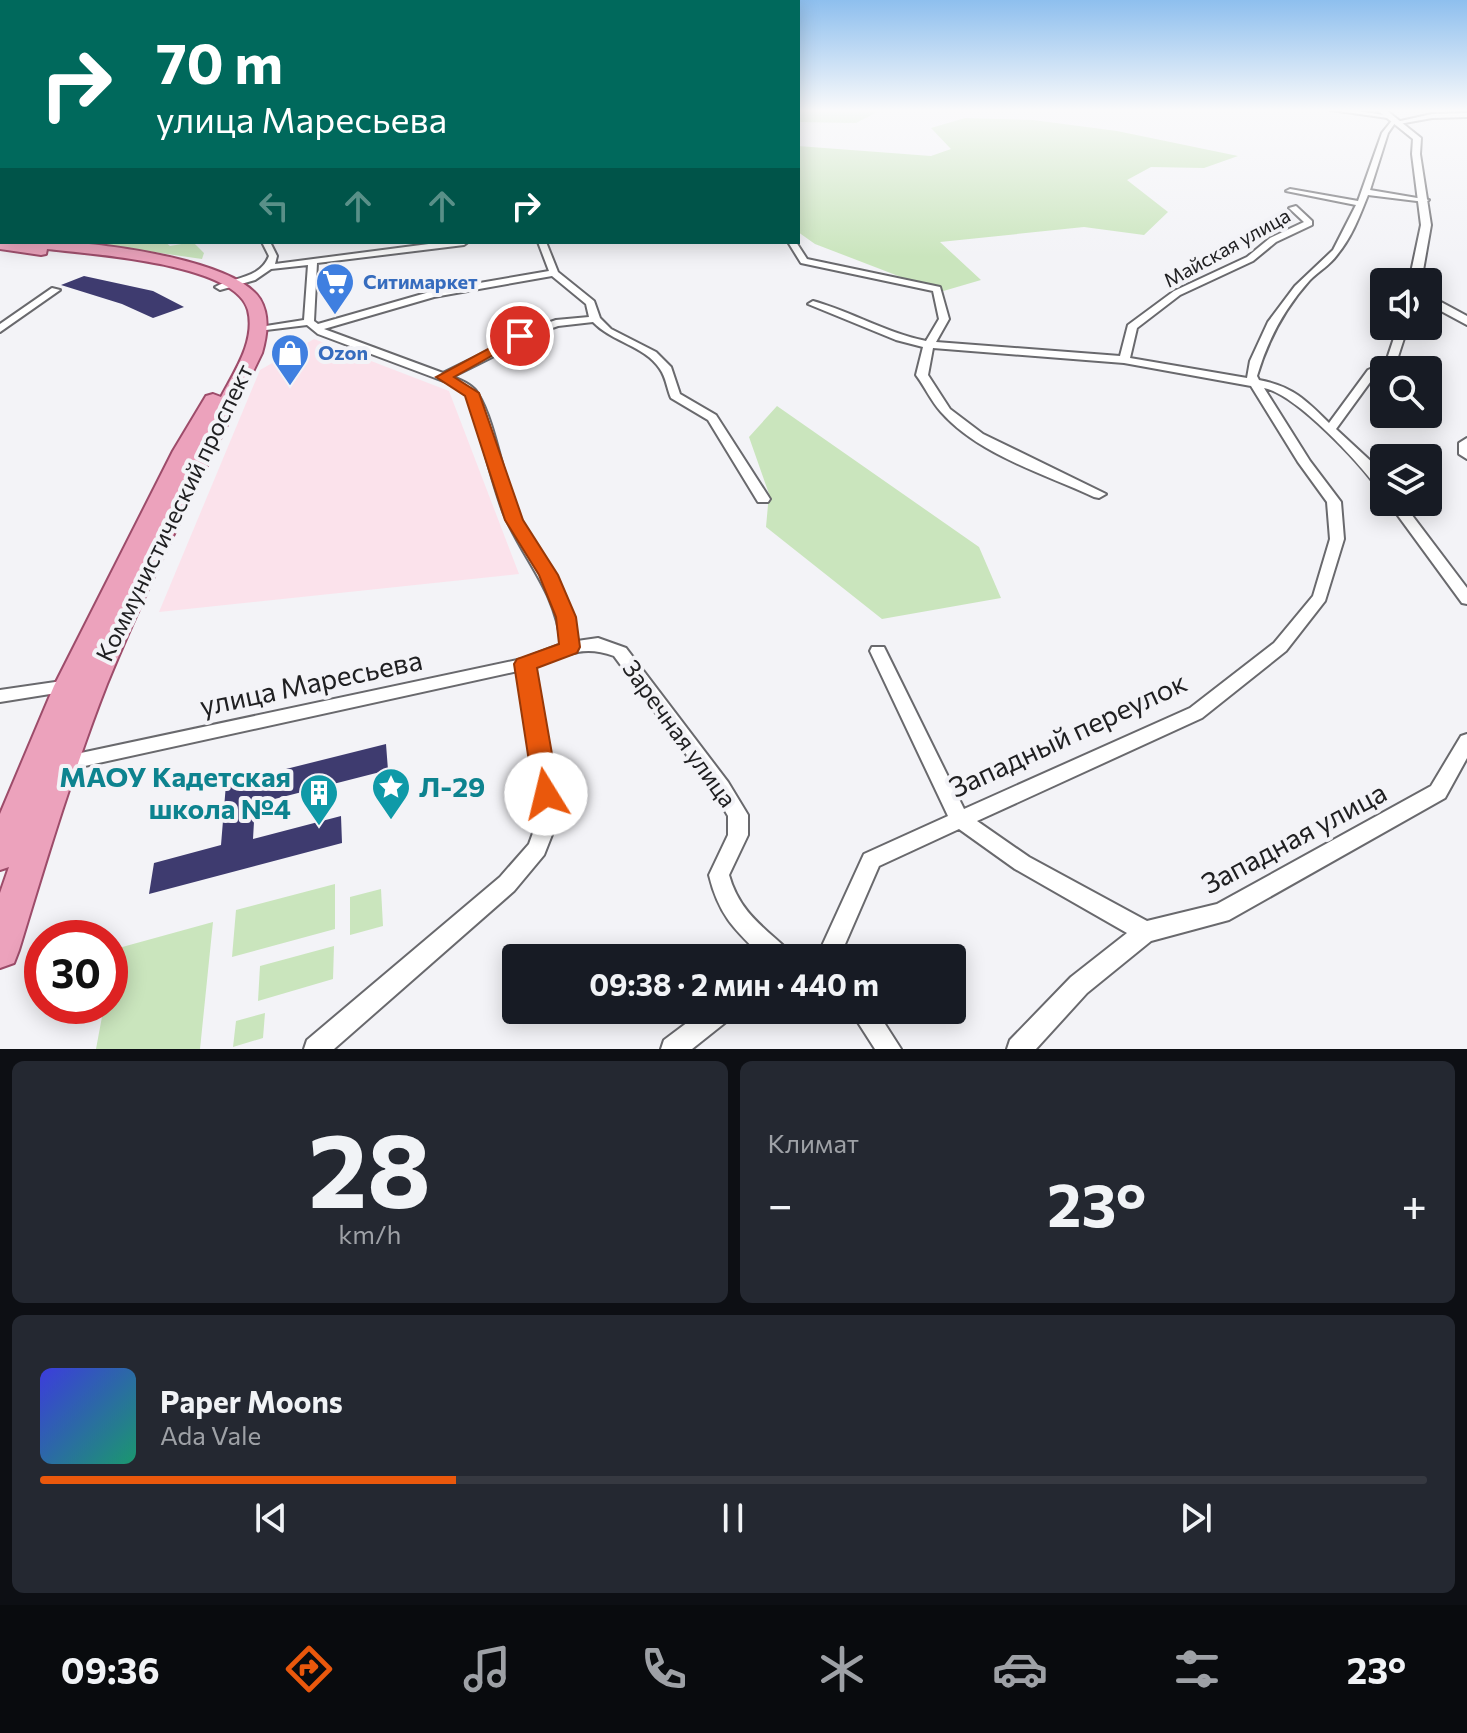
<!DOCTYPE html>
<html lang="ru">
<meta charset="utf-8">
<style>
:root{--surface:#171b24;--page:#242831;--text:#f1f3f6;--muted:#9ea1a6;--line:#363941;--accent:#ea580c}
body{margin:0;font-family:Commissioner,sans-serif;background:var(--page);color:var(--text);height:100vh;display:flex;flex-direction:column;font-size:30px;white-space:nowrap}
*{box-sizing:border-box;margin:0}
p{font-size:26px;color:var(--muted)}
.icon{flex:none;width:44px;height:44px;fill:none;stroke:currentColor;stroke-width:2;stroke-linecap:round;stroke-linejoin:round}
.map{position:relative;height:1049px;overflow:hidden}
.sheet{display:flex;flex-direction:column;gap:12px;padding:12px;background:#0d0f14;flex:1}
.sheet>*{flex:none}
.banner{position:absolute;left:0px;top:0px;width:800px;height:244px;box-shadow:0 4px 20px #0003;background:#00695c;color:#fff;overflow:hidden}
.fabs{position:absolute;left:1370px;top:268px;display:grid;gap:16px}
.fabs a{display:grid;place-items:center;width:72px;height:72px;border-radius:8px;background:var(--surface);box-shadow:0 4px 20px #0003;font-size:40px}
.speed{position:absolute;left:24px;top:920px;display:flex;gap:16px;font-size:40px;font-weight:700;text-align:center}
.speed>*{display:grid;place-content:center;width:104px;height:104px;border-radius:50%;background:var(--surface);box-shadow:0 4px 20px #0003;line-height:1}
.speed .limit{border:12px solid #d22;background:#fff;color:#111}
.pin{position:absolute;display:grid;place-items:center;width:68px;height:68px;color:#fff;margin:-34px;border:4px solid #fff;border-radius:50%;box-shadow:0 2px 8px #0007}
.me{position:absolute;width:88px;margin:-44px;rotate:351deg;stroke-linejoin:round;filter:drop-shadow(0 0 6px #0008)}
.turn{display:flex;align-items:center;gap:28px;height:168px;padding:0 24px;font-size:36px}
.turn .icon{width:104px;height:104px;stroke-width:2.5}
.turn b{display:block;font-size:56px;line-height:68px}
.lanes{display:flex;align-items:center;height:76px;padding:0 24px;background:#0003;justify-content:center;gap:40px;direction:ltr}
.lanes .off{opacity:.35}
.big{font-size:60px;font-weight:700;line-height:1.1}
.sheet .tile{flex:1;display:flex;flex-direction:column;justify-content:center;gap:12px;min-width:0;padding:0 28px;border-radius:12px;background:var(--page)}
.sheet .dial{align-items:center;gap:0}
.dial b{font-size:104px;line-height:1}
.song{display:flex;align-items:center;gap:24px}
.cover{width:96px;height:96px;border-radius:12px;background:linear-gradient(135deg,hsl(240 70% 55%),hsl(160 70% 35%))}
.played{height:8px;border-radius:4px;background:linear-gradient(90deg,var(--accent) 30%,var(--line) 30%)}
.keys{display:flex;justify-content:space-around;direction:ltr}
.heat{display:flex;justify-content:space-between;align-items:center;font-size:44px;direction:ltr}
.sheet .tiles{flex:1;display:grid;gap:12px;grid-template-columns:1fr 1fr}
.tile:last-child{grid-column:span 2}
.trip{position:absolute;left:502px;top:944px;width:464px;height:80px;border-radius:8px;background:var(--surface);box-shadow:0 4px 20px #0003;font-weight:700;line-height:80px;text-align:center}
.menu{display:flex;height:128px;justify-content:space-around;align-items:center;background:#090b0e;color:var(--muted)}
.menu .icon{width:56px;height:56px}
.menu .active{color:var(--accent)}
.menu b{font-size:36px;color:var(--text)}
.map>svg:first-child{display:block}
.industrial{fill:#fbe2eb}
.green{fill:#cae5bd}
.building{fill:#3e3b6f}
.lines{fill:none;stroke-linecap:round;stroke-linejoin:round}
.minor-casing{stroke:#69696d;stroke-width:4}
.tertiary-casing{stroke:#69696d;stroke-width:4}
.primary-casing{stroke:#9d4c6a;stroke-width:4}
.minor{fill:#fff;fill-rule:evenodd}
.tertiary{fill:#fff;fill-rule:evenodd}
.primary{fill:#eca2bc;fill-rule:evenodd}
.route{fill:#ea580c;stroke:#983908;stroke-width:2}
.labels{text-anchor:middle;stroke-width:8;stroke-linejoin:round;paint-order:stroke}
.far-street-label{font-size:20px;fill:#202022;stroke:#f3f3f7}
.far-shop-label{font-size:20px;font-weight:bold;fill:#366cbe;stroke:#f3f3f7;text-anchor:start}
.street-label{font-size:24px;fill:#202022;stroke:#f3f3f7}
.near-street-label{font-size:28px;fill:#202022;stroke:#f3f3f7}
.near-culture-label{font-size:28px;font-weight:bold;fill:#0d838f;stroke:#f3f3f7;text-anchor:end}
</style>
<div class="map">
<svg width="1467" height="1049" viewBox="0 0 1467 1049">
<rect width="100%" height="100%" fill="#f3f3f7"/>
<path class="industrial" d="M314 339 449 391 519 574 159 612 260 370Z"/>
<path class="green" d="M798 110H881L856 123 798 122Z
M965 118 1033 120 1117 131 1238 156 1204 168 1151 167 1127 180 1168 212 1144 235 1084 227 940 242 981 280 940 292 815 244 798 232V146L931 156 951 149 931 128Z
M84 242H165L170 246 193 242 204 253 202 259Z
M777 406 979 547 1001 598 882 619 766 527 769 494 749 437Z
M335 884V929L232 957 236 910Z
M381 889 383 926 350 935V897Z
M213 922 200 1049H96L104 1006H110V975L115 949Z
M334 946 333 979 258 1001 260 966Z
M265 1013 263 1038 233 1047 236 1021Z"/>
<path class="building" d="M84 276 153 291 184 307 153 318 122 304 61 285Z
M386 744 388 770 255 804 253 839 341 816 342 843 149 894 154 863 221 845 226 784Z"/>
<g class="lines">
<g class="minor-casing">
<path id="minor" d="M1331 110H1351L1391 116 1388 118Z
M0 113H2V117H0Z
M1467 113V117L1432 118 1399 124 1396 122 1432 114Z
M1394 118 1397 120 1388 133 1370 190 1429 200 1425 202 1368 195C1360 215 1352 237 1337 255 1330 265 1319 271 1310 280 1284 309 1268 339 1257 376L1259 380C1292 386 1306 400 1329 423L1368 370 1386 362 1398 326H1408L1395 366 1376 374 1336 429 1376 466 1384 478V491L1379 490C1360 463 1296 394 1264 388L1310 461 1341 502 1344 539 1325 601 1286 651 1202 718 977 821 1029 857 1147 921 1217 904 1431 786 1461 736 1467 734V758L1445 798 1229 920 1151 941 1087 993 1036 1049H1007L1010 1040 1071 977 1127 933 1015 869 959 829 879 866 839 958H812L815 950 821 948 864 854 948 816 870 651 872 647H884L886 651 964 809 1190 708 1274 643 1313 596 1330 539 1327 502 1298 462 1251 386 1124 363 933 348 928 375 950 409 983 434 1106 494 1099 498 1094 497C1043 473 979 455 941 412 931 401 925 387 916 375L923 347 896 340 808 304 813 301C852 312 887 333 926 341L939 319 933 291 801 263 788 242H796L807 259 940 287 949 319 936 342 1120 356 1128 325 1174 291 1247 257 1270 238 1304 222 1289 208 1296 206 1312 221V225L1276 242 1253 261 1180 295 1137 328 1130 358 1247 378 1250 361 1268 322 1295 286 1333 250 1356 205 1286 191 1290 189 1358 201 1382 133Z
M0 136H2V140H0Z
M262 242H270L277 256 275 264 444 242H468L464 245 317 263 314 321 318 324 433 291 549 271 538 242H546L558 272 594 301 600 318 611 329 656 352 671 367 680 394 716 415 770 499 768 502H758L708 420 671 398C667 389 666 377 660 369 645 346 612 342 593 322L558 326 544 331 452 377C461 380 473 385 478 394 495 422 502 473 515 506 534 553 571 589 577 641L598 638 626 648 728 782 748 815V835L729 875C739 911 762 926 788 950L791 958H764C735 930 719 916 709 875L728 835V816L714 792 614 656C582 644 564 656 534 667L556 794 557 822 544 855 514 891 334 1049H304L307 1040 500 877 529 844 537 822 536 794 518 671 62 771 55 769 53 764 55 759 62 757 522 659 561 644C556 591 524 561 504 514 489 475 482 434 467 395L454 385 318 334 307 325 266 330V326L304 320 308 265 271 269 255 280 220 290 215 287C234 277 260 279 269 256ZM552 276 586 304 589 317 556 320 536 327 443 373 324 329 434 297Z
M52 288 60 290 0 332V324Z
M1388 502H1402L1467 588V604L1462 603Z
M69 680 75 682 78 686 75 690 0 702V690Z
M704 1010H735L731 1018 692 1049H661L664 1040Z
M850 1010H876L901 1049H875Z"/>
</g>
<g class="tertiary-casing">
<path id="tertiary" d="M1377 110H1386L1421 138 1420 154 1431 225 1421 282H1409L1421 225 1412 154 1413 139Z
M1428 295 1467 316V325L1428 304Z
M1467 438V459L1459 454V443Z"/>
</g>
<g class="primary-casing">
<path id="primary" d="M0 241C19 246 41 241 64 242 108 244 236 261 260 299 270 316 267 335 262 353 209 463 153 571 107 684 73 771 46 861 19 950L14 963 0 968V893L9 867 0 870V814L54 686 173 451 206 396 213 394 221 397C234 372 256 341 248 310 236 263 89 254 47 249L46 254 41 255 0 249Z"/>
</g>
<use href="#minor" class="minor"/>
<use href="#tertiary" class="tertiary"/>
<use href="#primary" class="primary"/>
</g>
<linearGradient id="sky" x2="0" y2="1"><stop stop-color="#8ebfee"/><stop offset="0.43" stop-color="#fafafb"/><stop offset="1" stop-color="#fafafb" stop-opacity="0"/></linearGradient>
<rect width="1467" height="257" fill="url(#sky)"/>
<path class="route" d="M516 334 527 336 454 377 479 393 523 520 558 575 576 617 580 647 577 653 537 668 559 794 555 801 546 804 537 801 534 794 514 664 517 659 559 644 556 617 539 575 505 520 465 396 436 377Z"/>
<defs>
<g id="supermarket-pin" transform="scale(2)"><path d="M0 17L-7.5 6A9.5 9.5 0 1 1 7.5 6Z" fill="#3f7fe0" stroke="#f3f3f7"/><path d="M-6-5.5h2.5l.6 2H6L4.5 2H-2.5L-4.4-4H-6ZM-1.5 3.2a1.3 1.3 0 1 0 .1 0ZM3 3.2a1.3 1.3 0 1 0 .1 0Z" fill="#fff"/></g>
<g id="shop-pin" transform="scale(2)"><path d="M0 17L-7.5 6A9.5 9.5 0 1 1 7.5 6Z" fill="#3f7fe0" stroke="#f3f3f7"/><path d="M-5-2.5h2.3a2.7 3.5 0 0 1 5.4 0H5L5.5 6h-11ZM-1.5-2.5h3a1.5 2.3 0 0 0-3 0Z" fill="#fff"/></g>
<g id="sight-pin" transform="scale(2)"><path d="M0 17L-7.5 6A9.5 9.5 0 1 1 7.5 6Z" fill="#0f9aa8" stroke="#f3f3f7"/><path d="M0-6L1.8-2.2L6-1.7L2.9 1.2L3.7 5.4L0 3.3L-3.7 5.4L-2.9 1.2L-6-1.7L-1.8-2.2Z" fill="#fff"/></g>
<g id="building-pin" transform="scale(2)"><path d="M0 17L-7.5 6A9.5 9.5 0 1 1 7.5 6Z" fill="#0f9aa8" stroke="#f3f3f7"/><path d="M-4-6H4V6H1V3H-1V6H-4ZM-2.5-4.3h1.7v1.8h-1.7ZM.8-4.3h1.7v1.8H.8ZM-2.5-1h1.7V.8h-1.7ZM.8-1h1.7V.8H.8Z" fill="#fff"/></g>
</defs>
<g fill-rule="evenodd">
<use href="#supermarket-pin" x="335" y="282"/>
<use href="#shop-pin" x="290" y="353"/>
<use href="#sight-pin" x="391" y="787"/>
<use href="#building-pin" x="319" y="793"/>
</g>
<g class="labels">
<g class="far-street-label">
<text transform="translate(1227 248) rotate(-29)" y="7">Майская улица</text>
</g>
<g class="far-shop-label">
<text x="363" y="289">Ситимаркет</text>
<text x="318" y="360">Ozon</text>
</g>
<g class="street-label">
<text transform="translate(175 513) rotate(-64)" y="8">Коммунистический проспект</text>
<text transform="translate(679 734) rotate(54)" y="8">Заречная улица</text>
</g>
<g class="near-street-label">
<text transform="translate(311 683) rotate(-12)" y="10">улица Маресьева</text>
<text transform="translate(1068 735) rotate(-25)" y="10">Западный переулок</text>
<text transform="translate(1294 838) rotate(-28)" y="10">Западная улица</text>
</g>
<g class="near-culture-label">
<text x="291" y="787">МАОУ Кадетская<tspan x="291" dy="32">школа №4</tspan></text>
<text x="419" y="797" text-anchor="start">Л-29</text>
</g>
</g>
</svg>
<div class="fabs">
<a><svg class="icon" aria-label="sound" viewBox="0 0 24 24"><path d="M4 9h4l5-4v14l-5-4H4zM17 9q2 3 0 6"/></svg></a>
<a><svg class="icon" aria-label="search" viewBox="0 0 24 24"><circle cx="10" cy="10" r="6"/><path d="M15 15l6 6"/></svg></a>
<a><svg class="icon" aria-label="layers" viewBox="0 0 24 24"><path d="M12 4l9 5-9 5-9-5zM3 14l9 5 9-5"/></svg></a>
</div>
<div class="speed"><div class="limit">30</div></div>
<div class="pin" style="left:520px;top:336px;background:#d93025"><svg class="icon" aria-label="arrive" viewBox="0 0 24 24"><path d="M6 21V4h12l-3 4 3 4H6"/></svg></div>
<svg class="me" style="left:546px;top:794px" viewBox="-20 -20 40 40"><circle r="19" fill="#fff"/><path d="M0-13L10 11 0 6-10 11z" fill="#ea580c"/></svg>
<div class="trip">09:38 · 2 мин · 440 m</div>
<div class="banner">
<div class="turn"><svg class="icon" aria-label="right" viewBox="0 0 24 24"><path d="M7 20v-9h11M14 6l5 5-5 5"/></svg><div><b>70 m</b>улица Маресьева</div></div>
<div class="lanes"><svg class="icon off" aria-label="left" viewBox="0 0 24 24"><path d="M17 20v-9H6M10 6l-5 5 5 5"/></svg><svg class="icon off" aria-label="ahead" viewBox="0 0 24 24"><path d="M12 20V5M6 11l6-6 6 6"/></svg><svg class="icon off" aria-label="ahead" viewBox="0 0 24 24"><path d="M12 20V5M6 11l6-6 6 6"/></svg><svg class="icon" aria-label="right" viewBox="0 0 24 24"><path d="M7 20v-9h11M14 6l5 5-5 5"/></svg></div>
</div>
</div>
<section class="sheet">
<div class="tiles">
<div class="tile dial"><b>28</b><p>km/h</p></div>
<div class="tile"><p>Климат</p>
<div class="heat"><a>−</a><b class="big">23°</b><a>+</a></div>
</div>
<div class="tile">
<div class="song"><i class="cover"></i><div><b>Paper Moons</b><p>Ada Vale</p></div></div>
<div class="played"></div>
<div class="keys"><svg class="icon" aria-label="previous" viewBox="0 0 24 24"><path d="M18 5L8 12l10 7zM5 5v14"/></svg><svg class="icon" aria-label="pause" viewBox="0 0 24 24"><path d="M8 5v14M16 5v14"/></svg><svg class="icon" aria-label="next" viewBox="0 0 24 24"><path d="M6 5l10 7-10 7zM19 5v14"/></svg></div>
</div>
</div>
</section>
<nav class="menu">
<b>09:36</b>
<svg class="icon active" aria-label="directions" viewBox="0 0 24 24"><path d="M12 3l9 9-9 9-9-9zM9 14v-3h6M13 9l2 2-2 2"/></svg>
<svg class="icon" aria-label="music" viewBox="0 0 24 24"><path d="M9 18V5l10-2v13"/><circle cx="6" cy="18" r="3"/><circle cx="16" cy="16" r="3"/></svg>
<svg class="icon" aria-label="phone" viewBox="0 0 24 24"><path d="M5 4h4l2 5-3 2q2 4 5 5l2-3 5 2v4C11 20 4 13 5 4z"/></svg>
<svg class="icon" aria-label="climate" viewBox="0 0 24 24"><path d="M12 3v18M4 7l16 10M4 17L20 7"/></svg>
<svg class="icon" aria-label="car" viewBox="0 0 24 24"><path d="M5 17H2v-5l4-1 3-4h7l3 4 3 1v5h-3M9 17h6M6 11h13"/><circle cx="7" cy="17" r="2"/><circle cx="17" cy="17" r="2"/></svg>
<svg class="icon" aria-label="filters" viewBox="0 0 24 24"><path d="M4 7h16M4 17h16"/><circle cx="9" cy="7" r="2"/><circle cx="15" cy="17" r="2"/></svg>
<b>23°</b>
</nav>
